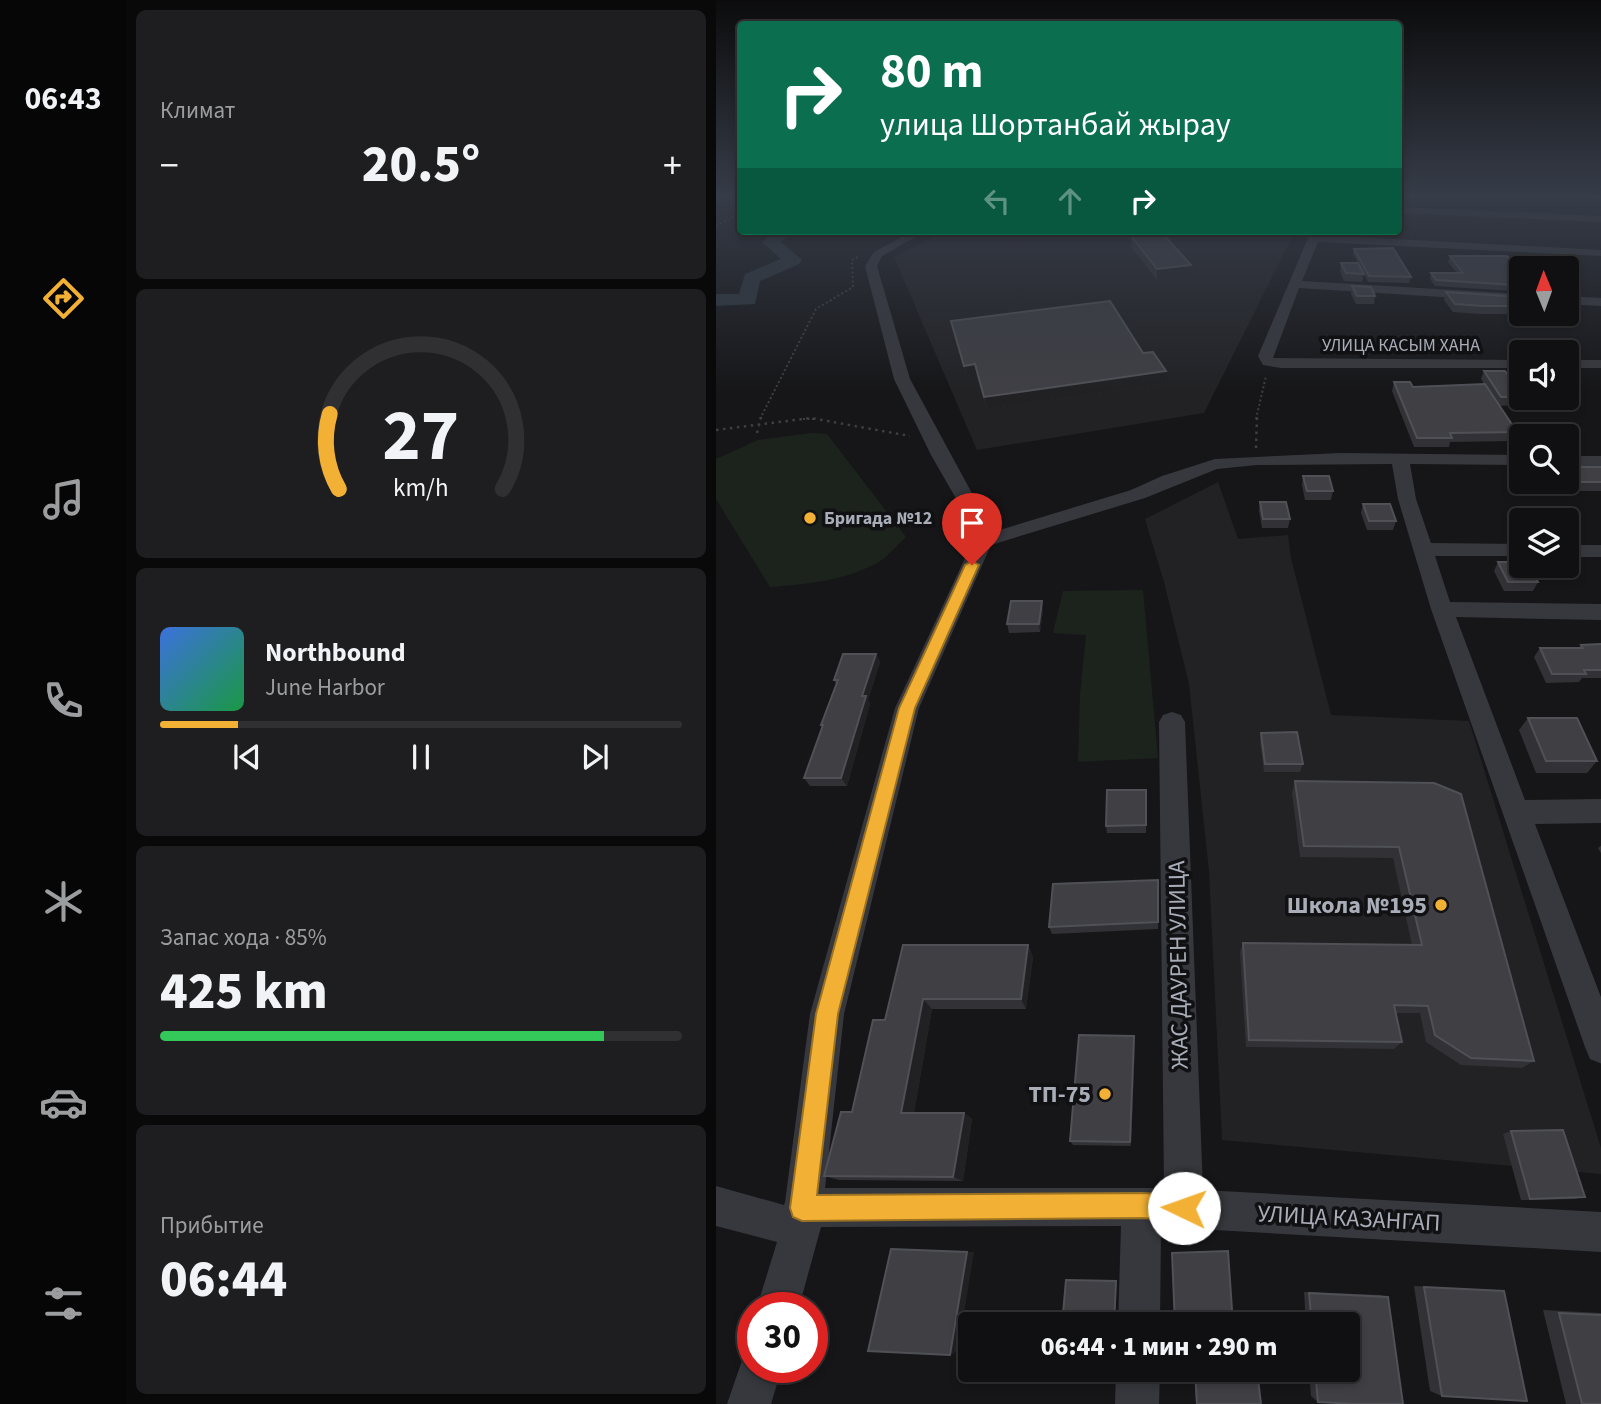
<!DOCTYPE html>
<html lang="ru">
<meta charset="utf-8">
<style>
:root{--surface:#101012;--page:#1e1e20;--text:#f1f3f6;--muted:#9c9d9f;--line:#303032;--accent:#f2b134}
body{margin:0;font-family:"Source Sans 3",sans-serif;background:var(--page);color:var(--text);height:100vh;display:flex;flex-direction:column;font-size:26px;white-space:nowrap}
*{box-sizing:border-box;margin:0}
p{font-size:23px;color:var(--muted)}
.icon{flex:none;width:38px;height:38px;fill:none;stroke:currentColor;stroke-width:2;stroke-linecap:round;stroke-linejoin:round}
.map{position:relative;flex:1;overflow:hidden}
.panel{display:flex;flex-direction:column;gap:10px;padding:10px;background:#09090a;width:590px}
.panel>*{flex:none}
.top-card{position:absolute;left:21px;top:21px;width:665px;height:214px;border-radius:7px;box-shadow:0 4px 10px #0003,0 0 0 2px var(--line);background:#0b6e4f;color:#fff;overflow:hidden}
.needle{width:46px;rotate:359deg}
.fabs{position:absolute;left:793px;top:256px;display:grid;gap:14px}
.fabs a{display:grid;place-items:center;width:70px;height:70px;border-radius:7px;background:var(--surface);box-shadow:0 4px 10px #0003,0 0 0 2px var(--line);font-size:35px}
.speed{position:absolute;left:21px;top:1292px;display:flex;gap:14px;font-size:35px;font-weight:700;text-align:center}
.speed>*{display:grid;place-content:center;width:91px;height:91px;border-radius:50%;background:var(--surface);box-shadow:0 4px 10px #0003,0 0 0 2px var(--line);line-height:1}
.speed .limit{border:10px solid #d22;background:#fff;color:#111}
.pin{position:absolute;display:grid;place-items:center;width:60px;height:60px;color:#fff;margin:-72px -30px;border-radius:50% 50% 50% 0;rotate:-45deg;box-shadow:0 0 7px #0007}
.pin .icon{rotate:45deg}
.me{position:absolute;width:77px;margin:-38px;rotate:273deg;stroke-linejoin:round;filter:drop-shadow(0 0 5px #0008)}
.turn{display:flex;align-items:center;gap:24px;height:147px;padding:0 28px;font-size:32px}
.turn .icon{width:91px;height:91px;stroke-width:2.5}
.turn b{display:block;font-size:49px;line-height:60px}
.lanes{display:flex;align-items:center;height:66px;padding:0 28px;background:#0003;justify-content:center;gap:35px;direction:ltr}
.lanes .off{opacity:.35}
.big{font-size:52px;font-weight:800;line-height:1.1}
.panel .card{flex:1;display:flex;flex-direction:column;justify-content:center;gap:10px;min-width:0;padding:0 24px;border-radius:10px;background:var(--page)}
.panel .dial{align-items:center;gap:0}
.dial svg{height:182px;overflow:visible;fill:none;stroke:var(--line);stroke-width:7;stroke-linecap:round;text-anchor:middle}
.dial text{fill:var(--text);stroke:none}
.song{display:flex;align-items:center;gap:21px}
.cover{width:84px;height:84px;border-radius:10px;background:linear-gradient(135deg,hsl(220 70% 55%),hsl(140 70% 35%))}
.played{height:7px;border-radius:4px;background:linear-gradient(90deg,var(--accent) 15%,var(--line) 15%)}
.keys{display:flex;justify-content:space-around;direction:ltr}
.heat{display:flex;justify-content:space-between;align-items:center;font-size:38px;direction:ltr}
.charge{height:10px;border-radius:5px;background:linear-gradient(90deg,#34c759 85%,var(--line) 0)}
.trip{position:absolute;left:242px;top:1312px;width:402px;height:70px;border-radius:7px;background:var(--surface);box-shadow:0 4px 10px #0003,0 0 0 2px var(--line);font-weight:800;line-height:70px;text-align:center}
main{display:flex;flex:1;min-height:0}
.menu{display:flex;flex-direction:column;width:126px;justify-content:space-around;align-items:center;background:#060607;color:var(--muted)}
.menu .icon{width:49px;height:49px}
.menu .current{color:var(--accent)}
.menu b{font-size:32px;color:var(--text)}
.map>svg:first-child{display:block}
.built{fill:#222225}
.green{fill:#1c231d}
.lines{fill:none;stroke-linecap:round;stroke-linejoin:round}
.river{fill:#2c353c;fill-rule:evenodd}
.path-far1{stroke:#3d3f44;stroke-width:2;stroke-dasharray:2 2.5;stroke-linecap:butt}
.path{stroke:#3d3f44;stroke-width:2.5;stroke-dasharray:2.5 4.5;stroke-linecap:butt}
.minor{fill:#37383d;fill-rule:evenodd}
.wall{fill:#323236}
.shaded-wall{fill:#212124}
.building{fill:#3f3f44;stroke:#4f5156;stroke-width:2}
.route{fill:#f2b134;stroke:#9d7322;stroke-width:2}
.poi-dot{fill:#f2b134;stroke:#111113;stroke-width:2.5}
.labels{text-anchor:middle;stroke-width:7;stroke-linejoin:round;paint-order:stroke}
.far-street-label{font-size:18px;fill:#a8adb8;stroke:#111113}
.far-poi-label{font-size:18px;font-weight:bold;fill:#a8adb8;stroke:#111113;text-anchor:start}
.near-poi-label{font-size:24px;font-weight:bold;fill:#a8adb8;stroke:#111113;text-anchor:end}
.near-street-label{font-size:24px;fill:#a8adb8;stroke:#111113}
</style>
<main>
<nav class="menu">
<b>06:43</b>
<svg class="icon current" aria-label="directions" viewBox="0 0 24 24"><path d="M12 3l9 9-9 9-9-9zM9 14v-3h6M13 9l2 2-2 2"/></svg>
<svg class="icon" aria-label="music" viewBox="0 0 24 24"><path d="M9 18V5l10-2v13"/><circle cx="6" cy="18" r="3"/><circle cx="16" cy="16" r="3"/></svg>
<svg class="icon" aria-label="phone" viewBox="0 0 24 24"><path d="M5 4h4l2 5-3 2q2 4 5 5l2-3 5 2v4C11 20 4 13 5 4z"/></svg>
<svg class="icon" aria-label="climate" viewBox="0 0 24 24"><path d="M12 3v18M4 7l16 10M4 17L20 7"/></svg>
<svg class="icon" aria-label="car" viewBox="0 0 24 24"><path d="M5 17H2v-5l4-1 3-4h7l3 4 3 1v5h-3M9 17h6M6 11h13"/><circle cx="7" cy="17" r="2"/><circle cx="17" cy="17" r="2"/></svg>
<svg class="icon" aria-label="filters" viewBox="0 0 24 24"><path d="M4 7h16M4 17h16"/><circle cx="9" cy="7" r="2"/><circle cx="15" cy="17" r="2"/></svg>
</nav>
<section class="panel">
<div class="card"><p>Климат</p>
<div class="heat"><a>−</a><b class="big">20.5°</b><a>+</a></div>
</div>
<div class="card dial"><svg viewBox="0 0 100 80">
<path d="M14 69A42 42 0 1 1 86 69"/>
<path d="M14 69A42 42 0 0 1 10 36" stroke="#f2b134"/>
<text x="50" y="56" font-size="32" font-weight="700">27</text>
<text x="50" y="72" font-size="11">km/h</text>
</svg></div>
<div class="card">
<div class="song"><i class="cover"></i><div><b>Northbound</b><p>June Harbor</p></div></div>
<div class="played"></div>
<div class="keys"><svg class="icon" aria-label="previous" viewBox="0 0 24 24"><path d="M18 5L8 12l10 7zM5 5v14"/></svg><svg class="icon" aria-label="pause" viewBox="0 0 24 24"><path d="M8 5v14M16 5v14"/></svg><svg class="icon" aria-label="next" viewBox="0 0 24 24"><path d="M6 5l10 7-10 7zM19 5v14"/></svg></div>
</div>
<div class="card"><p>Запас хода · 85%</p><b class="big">425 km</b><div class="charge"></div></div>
<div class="card"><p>Прибытие</p><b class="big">06:44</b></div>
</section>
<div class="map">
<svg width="886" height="1404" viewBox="0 0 886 1404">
<rect width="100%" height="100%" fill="#161618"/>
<path class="built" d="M229 231H579L488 413 261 450 178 257Z
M502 482 522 539 572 535 575 558 615 715 753 721 885 1148V1174L506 1140 493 871 473 684 448 582 429 519Z"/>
<path class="green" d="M96 433 111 434 190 537C181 545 172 557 161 563 127 581 91 584 54 587L0 499V459L42 440Z
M427 590 442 758 362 762 364 695 370 635 337 633 347 591Z"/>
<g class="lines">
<path class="river" d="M58 231H77L65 242 86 260 83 264 44 281 39 304 0 306V294H23L29 274 65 259 46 242Z"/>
<path class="path-far1" d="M0 226 24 214
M44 419 100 309 137 287 136 260 142 257
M87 419H100
M540 419 550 376"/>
<path class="path" d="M0 430 95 418 194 436
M41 433 45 417
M540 448 541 417"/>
<path class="minor" d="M870 195H886V201L872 197Z
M682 207 886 216V222L682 213Z
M197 231H210L166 256 161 266 194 379 277 532 415 490 446 476 499 459 624 453 805 455V465L694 464 700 499 715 543 805 544V556H719L734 602 886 604V620L740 617 809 800 886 799V823L819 824 886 1000V1064L874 1059 869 1047 715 609 682 499 676 464 541 465 501 469 429 498 275 545 203 708 128 1014 109 1188H448L443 722 447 715 456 712 465 715 469 722 487 1190 886 1212V1252L445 1227 444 1325H402L405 1226 105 1227 83 1307H41L61 1242 0 1226V1186L68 1205 69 1202 94 1014 179 708 257 541V528L215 455 178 379 149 266 158 252Z
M593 231H603V235L886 250V256L602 242 586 281 805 294V302L583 288 557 358 805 360V368H565L547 365 542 356 592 238Z
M850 296 886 298V306L850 304Z
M850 360H886V368H850Z
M850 456H886V466H850Z
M850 545H886V557H850Z
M37 1348V1367H66L55 1404H11L29 1352Z
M400 1370H444L443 1404H399Z"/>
</g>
<path class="wall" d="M415 236 474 276 441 280 415 247Z
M638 249 695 277 693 283 652 282 637 254Z
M734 256 805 271V288H799L798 291 719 286 714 279 715 273H741L732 262Z
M625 263 648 274 646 282 628 281 624 271Z
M636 286 659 296 658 304H640L635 294Z
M730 292 805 297V313L817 314H764L737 312 728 300Z
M235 321 427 353 449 383 271 409 261 376 251 378Z
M768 371 807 397 803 405 783 406 801 432 797 441 734 442 733 447H698L676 391 678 382 697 387 768 384 765 379Z
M855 467H886V491H860L850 477Z
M799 472 834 487 829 496H804L795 481Z
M587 476 617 491 615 500H589L586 485Z
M544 502 574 519 572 528H546L543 511Z
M647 504 680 521 677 530H651L645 513Z
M782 562 822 582 817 591H788L778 571Z
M327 610 324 632 293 633 291 624Z
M886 644V678H866L863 682 830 683 818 657 824 648H862L865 645Z
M160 654 164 662 152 700 154 704 131 786H94L88 778 106 727 105 725 120 684 118 680Z
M812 718 881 761 871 773H820L803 730Z
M545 733 587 764 584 772H548L544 741Z
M579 781 718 783 818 1061 806 1068 745 1065 710 1042 704 1013H680L686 1042 678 1049 530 1047 524 952 527 943 696 945 677 858 584 857 576 793Z
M430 790V833H391L390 826Z
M886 845V855L882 848Z
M442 880V929L336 934 333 927Z
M187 945H312L317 957 310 1009H216L198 1113H248L256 1119 247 1181 123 1180 108 1176 136 1112 169 1020Z
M418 1036 419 1043 415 1146 357 1145 354 1141Z
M795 1131 869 1197 859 1199 805 1200 787 1134Z
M698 1286 788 1291 726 1396 714 1391Z
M588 1292 664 1295 672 1297 687 1404H639L602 1402 595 1396 593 1370H632V1325H590Z
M827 1310 886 1313V1404H850Z
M478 1370H541L545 1404H480Z"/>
<path class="shaded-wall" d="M475 265 474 276 441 280V269Z
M259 364 261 376 251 378 248 366Z
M450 371 449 383 271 409 268 397Z
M326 601 327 610 324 632 323 624Z
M160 654 164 662 152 700 154 704 131 786 125 778 146 696Z
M312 945 317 957 310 1009 305 999Z
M207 999 216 1009 197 1119 185 1113Z
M418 1036 419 1043 415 1146 414 1142Z
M248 1113 256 1119 247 1181 237 1177Z
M251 1252H258L242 1351 234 1355Z
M400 1281H401L399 1325H398Z"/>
<path class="building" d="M446 233 475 265 441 269 415 236Z
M677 248 695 277 653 276 638 249Z
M734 256H791L805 271V282H797L800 285 720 280 715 273H747Z
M625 263H642L648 274 630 273Z
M636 286 655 287 659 296H641Z
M730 292 805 297V306H767L739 304Z
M394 301 427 353 437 352 450 371 268 397 259 364 248 366 235 321Z
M768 371H789L805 394V397H785Z
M678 382H694L697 387 769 384 801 432 734 433 736 438H701Z
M855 467H886V482H865Z
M799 472H805V481H830L834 487H808Z
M587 476H613L617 491H591Z
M544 502H570L574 519H547Z
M647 504H674L680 521H653Z
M782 562H805V565H813L822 582H792Z
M295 601H326L323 624H291Z
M886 644V670H868L870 674H836L824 648H867L865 645Z
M127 654H160L146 696H150L125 778H88L107 725H105L122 680H118Z
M812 718H861L881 761H830Z
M581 732 587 764H549L545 733Z
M579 781 718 783 745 794 818 1061 755 1058 719 1035 712 1006 678 1005 686 1042 533 1040 527 943 706 945 683 847 588 846Z
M391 790H430V825L390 826Z
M442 880V922L333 927 337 884Z
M187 945H312L305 999H207L185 1113H248L237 1177 108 1176 125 1112H136L157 1020H169Z
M363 1035 418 1036 414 1142 354 1141Z
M847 1130 869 1197 814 1199 795 1131Z
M175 1249 251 1252 234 1355 152 1351Z
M512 1251 517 1325H459L456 1253Z
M350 1280 400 1281 398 1325H346Z
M708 1287 788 1291 811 1401 726 1396Z
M593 1293 672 1297 687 1404H639L602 1402 599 1370H632V1325H596Z
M843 1313 886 1315V1404H866Z
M479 1370H541L545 1404H481Z"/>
<linearGradient id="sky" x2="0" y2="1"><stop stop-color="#0c0c0d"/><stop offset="0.5" stop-color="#363c48"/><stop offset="1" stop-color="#363c48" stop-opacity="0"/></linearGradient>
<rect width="886" height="392" fill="url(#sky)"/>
<path class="route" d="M256 561 263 565 199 708 122 1014 101 1195 425 1193 468 1195 477 1199 480 1208 477 1217 468 1221 425 1218 86 1221 77 1217 74 1208 100 1014 183 708 249 565Z"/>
<g class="poi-dot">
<circle cx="94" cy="518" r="7"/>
<circle cx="725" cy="905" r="7"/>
<circle cx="389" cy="1094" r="7"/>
</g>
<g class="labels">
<g class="far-street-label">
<text x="685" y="351">УЛИЦА КАСЫМ ХАНА</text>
</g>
<g class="far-poi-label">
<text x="108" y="524">Бригада №12</text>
</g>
<g class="near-poi-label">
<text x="711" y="913">Школа №195</text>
<text x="375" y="1102">ТП-75</text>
</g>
<g class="near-street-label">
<text transform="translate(462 965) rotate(-91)" y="8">ЖАС ДАУРЕН УЛИЦА</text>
<text transform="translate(633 1218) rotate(3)" y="8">УЛИЦА КАЗАНГАП</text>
</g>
</g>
</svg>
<div class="fabs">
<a><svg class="needle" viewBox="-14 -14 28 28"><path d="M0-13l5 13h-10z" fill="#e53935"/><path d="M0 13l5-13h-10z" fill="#9c9d9f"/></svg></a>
<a><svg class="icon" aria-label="sound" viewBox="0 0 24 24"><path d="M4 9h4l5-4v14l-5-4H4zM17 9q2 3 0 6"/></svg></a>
<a><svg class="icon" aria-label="search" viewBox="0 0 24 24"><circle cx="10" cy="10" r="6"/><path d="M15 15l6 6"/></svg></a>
<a><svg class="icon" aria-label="layers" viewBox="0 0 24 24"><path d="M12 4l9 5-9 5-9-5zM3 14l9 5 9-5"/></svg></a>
</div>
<div class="speed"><div class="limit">30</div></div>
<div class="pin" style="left:256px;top:565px;background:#d93025"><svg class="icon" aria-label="arrive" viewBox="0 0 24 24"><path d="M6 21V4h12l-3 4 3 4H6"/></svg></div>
<svg class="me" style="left:468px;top:1208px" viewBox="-20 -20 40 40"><circle r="19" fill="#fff"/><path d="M0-13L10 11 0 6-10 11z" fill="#f2b134"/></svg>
<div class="trip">06:44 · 1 мин · 290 m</div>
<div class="top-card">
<div class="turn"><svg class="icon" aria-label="right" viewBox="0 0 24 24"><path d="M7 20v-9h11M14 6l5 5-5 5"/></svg><div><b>80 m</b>улица Шортанбай жырау</div></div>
<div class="lanes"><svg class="icon off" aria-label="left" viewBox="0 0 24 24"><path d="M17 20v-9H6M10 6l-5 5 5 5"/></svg><svg class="icon off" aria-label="ahead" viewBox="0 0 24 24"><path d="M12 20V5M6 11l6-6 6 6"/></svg><svg class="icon" aria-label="right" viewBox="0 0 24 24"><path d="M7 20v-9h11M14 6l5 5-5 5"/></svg></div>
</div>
</div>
</main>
